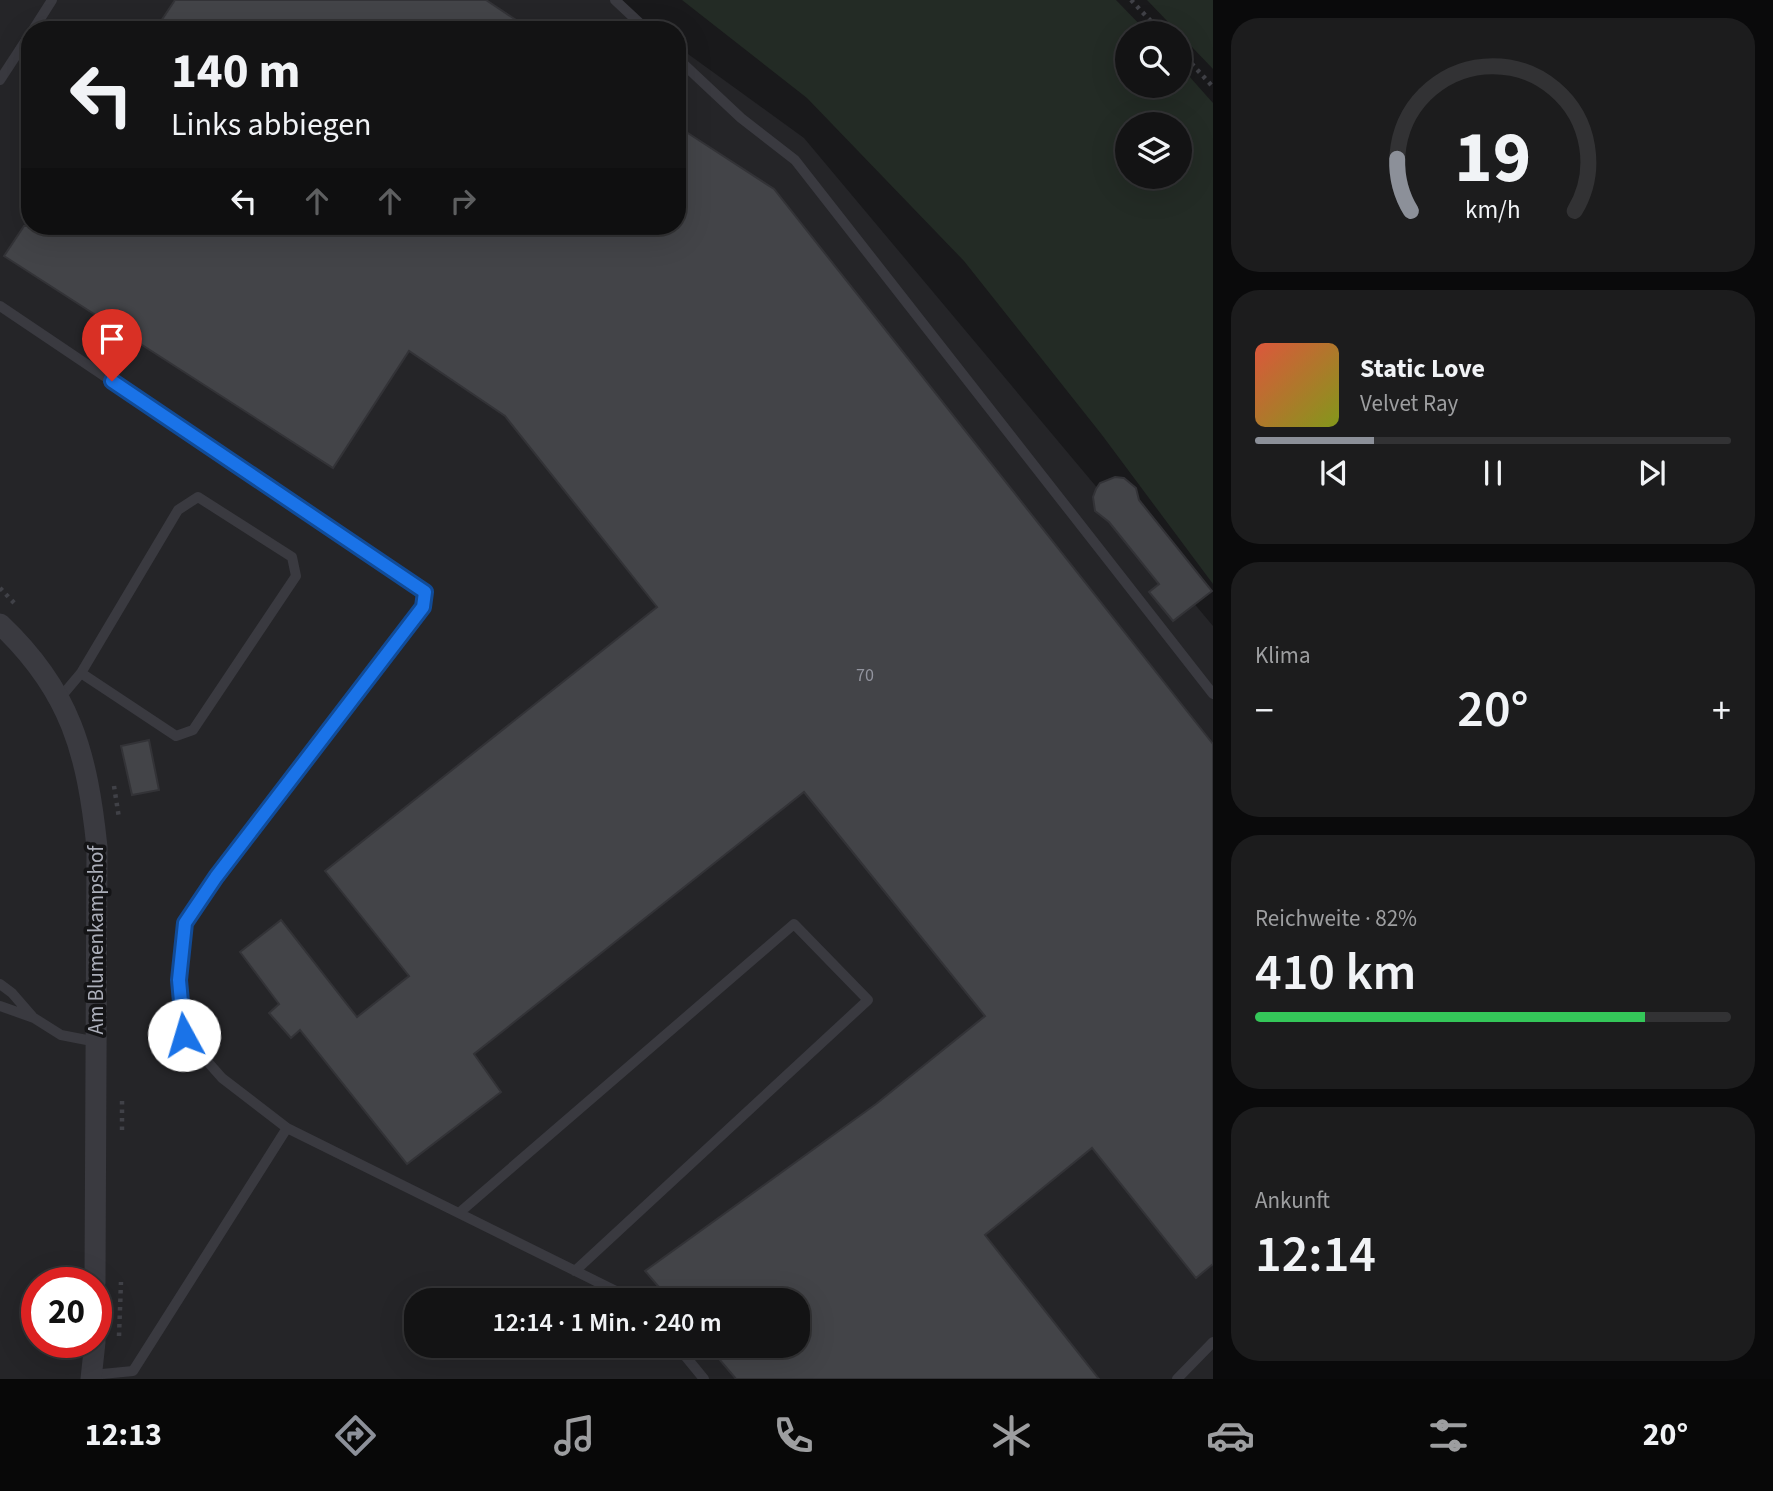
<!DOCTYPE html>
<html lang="de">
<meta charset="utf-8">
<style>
:root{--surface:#131314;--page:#1c1c1d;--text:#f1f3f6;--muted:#9d9ea0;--line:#323234;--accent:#8c9099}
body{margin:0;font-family:"Source Sans 3",sans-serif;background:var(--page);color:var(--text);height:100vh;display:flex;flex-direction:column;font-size:26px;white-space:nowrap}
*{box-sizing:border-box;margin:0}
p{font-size:23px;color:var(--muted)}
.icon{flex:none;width:38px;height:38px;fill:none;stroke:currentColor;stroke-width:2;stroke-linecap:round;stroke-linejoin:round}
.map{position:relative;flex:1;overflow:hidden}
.panel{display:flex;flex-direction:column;gap:18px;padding:18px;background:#0a0a0b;width:560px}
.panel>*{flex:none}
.hud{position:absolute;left:21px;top:21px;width:665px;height:214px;border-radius:28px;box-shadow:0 7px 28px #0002,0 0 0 2px var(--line);background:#131314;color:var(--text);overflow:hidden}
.buttons{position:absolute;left:1115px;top:21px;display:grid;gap:14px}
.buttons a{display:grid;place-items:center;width:77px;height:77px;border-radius:50%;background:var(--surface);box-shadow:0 7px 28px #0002,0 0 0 2px var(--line);font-size:35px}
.speed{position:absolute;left:21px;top:1267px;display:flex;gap:14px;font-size:35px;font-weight:700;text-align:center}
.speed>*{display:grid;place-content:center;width:91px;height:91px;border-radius:50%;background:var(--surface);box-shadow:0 7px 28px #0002,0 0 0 2px var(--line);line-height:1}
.speed .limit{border:10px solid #d22;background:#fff;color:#111}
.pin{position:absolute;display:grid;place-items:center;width:60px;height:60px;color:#fff;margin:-72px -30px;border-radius:50% 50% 50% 0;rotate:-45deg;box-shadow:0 0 7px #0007}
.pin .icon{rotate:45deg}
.me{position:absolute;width:77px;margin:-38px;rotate:354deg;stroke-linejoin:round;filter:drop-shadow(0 0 5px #0008)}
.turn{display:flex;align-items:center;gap:24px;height:147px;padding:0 35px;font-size:32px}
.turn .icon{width:91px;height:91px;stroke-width:2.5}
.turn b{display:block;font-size:49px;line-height:60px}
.lanes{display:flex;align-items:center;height:66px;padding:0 35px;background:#0003;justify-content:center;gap:35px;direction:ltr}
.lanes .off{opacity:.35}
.big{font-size:52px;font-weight:600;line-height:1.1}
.panel .tile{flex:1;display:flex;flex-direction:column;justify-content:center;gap:10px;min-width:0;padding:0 24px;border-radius:28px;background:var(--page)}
.panel .dial{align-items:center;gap:0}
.dial svg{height:182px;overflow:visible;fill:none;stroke:var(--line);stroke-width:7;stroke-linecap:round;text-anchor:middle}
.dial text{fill:var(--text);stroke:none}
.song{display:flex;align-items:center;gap:21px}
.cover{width:84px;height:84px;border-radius:10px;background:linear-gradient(135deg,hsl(10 70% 55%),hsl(70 70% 35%))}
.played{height:7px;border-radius:4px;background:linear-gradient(90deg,var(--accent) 25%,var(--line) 25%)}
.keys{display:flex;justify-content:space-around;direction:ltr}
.heat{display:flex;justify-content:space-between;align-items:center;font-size:38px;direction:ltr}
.charge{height:10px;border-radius:5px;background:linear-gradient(90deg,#34c759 82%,var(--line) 0)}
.trip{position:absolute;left:404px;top:1288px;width:406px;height:70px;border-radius:28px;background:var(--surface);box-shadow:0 7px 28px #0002,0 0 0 2px var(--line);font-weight:600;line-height:70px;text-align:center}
.tab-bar{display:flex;height:112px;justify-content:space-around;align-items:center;background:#080808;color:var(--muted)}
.tab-bar .icon{width:49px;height:49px}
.tab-bar .current{color:var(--accent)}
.tab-bar b{font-size:32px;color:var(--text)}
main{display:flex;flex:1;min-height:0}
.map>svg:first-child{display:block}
.built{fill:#252528;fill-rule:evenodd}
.green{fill:#232b25;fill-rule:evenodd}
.building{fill:#434448;stroke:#333337;stroke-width:2}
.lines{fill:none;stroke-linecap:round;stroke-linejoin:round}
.path{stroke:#404147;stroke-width:4.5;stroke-dasharray:3.5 5;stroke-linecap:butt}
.lane{stroke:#3a3a40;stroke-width:10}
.street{stroke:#3a3a40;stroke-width:21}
.route-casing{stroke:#114b97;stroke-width:18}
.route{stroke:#1a73e8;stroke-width:12}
.labels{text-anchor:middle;stroke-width:7;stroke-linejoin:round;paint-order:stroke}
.number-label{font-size:18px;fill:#92949e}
.street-label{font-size:21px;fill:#acafba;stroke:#141416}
</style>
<main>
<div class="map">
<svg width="1213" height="1379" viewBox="0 0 1213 1379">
<rect width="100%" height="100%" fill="#19191b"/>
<path class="built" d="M0 0H615L656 30H30V226H677V46L804 138 1213 626V1379H0ZM37 1283H96V1342H37ZM416 1300H798V1346H416Z"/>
<path class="green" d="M682 0H1116L1148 33H1127V86H1180V66L1213 103V584L1102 435 964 261 807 98ZM1180 124V177H1127V124Z
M1147 0H1213V69Z"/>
<path class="building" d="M175 0H486L531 30H155Z
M677 126 774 189 1213 744V1264L1196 1278 1092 1148 985 1235 1099 1379H736L708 1346H798V1300H670L645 1271 876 1104 985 1016 804 792 474 1054 501 1092 407 1164 300 1030 291 1038 269 1013 279 1004 240 952 281 920 357 1017 409 976 325 871 657 607 505 416 409 351 333 468 4 256 24 226H677Z
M1115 477 1124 478 1136 488 1139 500 1212 591 1173 621 1149 592 1159 584 1109 522 1095 511 1093 497 1096 489 1100 483Z
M149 740 159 790 132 795 121 746Z"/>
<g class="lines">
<path class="path" d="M1131 0 1162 33
M1180 51 1213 87
M0 588 17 606
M114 786 119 818
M122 1130V1097
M119 1336 121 1282"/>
<path class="lane" d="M615 0 647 30
M33 30 52 0
M677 58 741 118 795 160 1213 694
M0 80 30 34
M0 306 425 592 423 607 216 877 185 923 179 980 184 1035 222 1078 287 1128 634 1300
M60 698 81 673 178 510 198 497 292 557 296 576 193 730 176 736 81 673
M0 984 12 993 32 1016
M0 1006 34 1018 61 1035 97 1042
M459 1213 794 924 868 1000 575 1271
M677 1346 704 1379
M92 1375 133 1371 287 1128
M1177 1379 1213 1342"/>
<path class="street" d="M0 624C71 691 87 753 97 847L95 1283
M91 1379 95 1342"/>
</g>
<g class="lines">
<g class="route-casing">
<path id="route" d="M112 381 425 592 423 607 216 877 185 923 179 980 184 1035"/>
</g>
<use href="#route" class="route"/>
</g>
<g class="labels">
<g class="number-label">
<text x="865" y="681">70</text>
</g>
<g class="street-label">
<text transform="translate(96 940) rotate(-90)" y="7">Am Blumenkampshof</text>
</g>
</g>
</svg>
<div class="buttons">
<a><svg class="icon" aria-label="search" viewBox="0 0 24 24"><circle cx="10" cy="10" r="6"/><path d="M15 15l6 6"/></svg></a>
<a><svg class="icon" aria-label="layers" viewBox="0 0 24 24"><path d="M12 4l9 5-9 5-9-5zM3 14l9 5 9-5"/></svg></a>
</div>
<div class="speed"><div class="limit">20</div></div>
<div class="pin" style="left:112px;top:381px;background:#d93025"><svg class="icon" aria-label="arrive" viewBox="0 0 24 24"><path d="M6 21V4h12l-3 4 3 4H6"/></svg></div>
<svg class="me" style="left:184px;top:1035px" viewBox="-20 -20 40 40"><circle r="19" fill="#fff"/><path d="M0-13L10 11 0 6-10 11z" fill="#1a73e8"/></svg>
<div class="trip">12:14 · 1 Min. · 240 m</div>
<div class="hud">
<div class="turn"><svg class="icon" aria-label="left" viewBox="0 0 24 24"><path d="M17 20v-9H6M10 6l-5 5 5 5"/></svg><div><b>140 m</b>Links abbiegen</div></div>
<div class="lanes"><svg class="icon" aria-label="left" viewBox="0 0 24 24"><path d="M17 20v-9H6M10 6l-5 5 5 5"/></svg><svg class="icon off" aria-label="ahead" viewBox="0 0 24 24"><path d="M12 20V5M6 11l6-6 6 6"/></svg><svg class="icon off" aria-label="ahead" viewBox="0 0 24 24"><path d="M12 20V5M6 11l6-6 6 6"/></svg><svg class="icon off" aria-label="right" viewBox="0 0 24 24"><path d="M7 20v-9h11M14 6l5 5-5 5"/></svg></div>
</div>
</div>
<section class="panel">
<div class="tile dial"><svg viewBox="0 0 100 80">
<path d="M14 69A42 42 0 1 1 86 69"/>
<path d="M14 69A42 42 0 0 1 8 46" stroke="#8c9099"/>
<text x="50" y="56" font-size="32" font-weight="700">19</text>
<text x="50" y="72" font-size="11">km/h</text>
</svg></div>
<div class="tile">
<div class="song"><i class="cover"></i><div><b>Static Love</b><p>Velvet Ray</p></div></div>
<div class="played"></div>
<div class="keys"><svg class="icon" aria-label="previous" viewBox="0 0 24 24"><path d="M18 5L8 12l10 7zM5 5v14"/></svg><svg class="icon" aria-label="pause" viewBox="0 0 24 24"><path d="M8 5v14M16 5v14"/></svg><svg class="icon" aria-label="next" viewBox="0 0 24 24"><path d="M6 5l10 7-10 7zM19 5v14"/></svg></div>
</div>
<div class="tile"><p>Klima</p>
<div class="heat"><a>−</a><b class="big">20°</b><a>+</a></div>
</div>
<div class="tile"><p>Reichweite · 82%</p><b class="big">410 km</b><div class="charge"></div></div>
<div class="tile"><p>Ankunft</p><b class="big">12:14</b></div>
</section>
</main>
<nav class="tab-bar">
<b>12:13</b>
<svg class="icon current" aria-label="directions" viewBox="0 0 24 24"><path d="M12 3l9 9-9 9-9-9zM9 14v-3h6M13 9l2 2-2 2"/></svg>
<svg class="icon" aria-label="music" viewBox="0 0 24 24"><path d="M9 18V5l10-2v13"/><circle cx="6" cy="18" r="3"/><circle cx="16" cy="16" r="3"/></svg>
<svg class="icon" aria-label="phone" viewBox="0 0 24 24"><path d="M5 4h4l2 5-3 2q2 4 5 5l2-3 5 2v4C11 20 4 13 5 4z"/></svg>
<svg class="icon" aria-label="climate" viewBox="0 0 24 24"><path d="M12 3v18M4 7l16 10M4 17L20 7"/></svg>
<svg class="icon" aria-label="car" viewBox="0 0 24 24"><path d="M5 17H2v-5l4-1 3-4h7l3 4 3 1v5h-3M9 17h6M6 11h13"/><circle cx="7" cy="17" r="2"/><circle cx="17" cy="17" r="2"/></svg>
<svg class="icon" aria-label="filters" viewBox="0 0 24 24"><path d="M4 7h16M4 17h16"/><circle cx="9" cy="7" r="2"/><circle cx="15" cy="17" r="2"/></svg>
<b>20°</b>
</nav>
